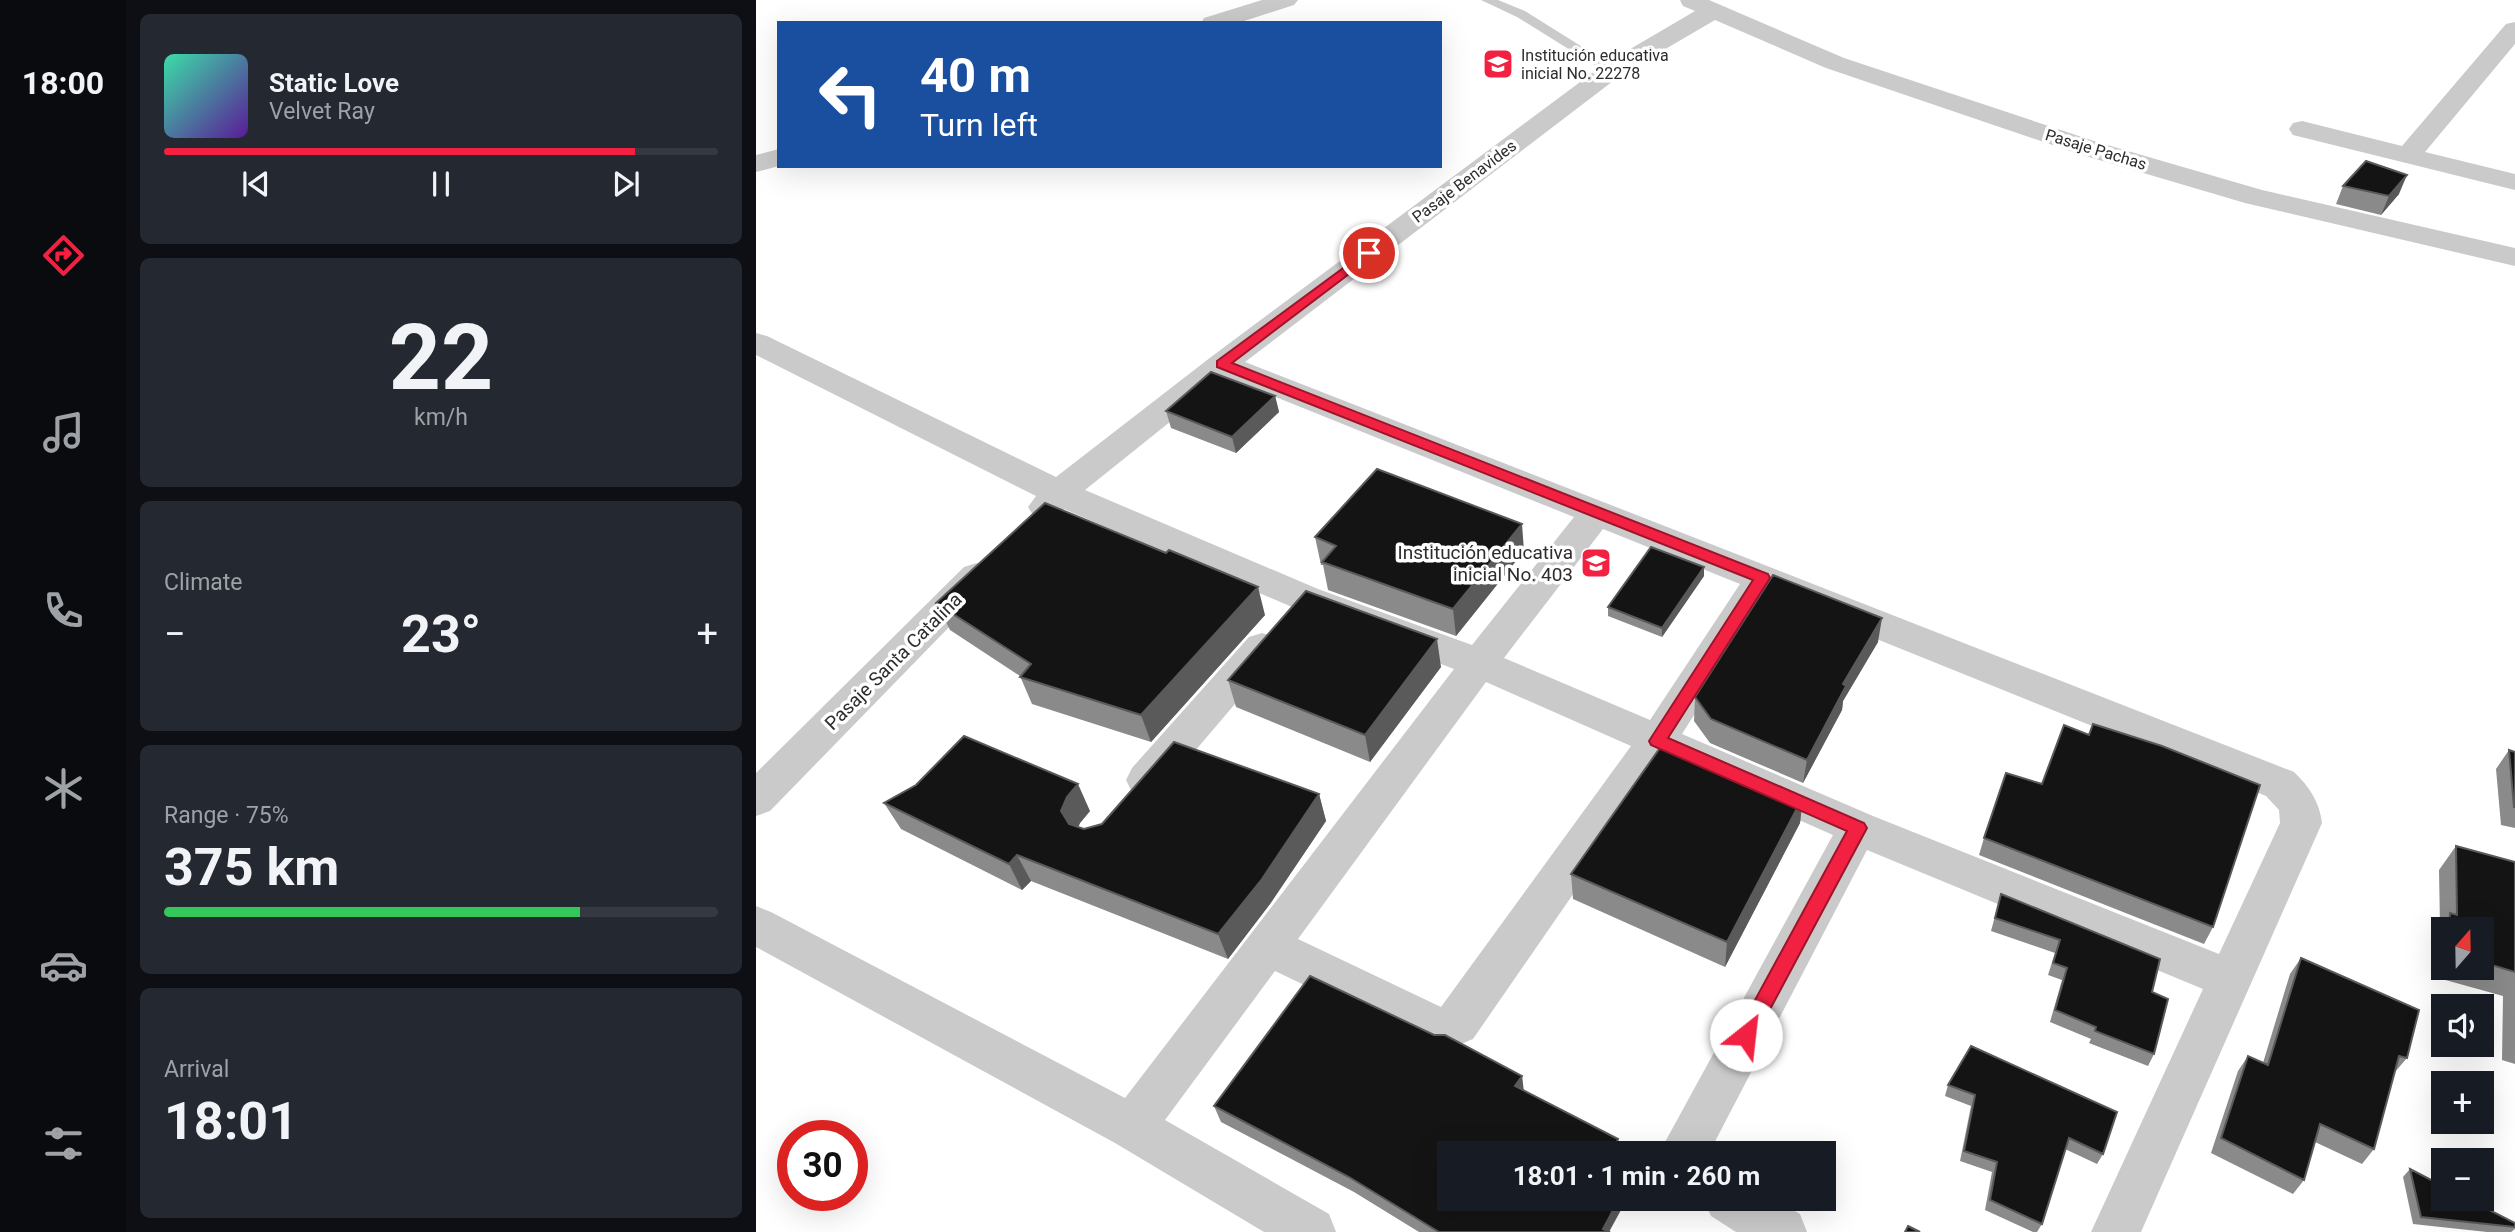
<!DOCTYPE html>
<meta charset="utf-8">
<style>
:root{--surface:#171b24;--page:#242831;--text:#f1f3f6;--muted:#9ea1a6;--line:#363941;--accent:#f22141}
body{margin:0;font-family:Roboto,sans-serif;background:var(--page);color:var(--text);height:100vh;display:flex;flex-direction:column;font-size:26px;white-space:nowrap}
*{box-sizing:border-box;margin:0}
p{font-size:23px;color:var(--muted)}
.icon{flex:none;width:38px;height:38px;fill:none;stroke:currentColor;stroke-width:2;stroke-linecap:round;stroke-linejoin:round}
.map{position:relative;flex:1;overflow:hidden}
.sheet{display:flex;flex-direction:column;gap:14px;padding:14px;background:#0d0f14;width:630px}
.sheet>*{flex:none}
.top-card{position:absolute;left:21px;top:21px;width:665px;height:147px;border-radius:0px;box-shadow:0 7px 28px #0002;background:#1a4fa0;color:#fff;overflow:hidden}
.needle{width:46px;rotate:20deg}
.buttons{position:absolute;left:1675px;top:917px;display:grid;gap:14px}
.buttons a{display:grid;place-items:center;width:63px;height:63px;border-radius:0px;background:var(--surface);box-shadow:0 7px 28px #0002;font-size:35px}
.speed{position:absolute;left:21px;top:1120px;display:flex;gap:14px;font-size:35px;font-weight:700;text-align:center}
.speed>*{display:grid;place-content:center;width:91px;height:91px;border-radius:50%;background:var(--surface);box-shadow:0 7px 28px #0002;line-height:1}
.speed .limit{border:10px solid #d22;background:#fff;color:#111}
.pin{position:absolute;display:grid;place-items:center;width:60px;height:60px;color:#fff;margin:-30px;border:4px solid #fff;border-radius:50%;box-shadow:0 2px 7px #0007}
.me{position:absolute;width:77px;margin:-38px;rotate:29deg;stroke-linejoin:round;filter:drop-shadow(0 0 5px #0008)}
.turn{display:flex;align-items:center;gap:24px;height:147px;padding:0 28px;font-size:32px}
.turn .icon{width:91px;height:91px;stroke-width:2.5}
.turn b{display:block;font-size:49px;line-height:60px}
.big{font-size:52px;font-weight:700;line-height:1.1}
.sheet .tile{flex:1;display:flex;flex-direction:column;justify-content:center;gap:10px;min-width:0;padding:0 24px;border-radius:10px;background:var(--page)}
.sheet .dial{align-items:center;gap:0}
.dial b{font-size:91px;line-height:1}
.song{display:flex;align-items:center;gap:21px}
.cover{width:84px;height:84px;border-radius:10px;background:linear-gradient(135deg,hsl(160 70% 55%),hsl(270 70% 35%))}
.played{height:7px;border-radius:4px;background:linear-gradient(90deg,var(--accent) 85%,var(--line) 85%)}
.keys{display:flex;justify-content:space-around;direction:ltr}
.heat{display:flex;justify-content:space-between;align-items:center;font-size:38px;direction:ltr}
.charge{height:10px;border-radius:5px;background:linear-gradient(90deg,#34c759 75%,var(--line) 0)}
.trip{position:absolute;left:681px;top:1141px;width:399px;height:70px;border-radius:0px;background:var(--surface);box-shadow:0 7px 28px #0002;font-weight:700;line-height:70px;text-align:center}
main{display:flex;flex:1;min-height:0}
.menu{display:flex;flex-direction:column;width:126px;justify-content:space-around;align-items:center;background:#090b0e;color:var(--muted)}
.menu .icon{width:49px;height:49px}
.menu .current{color:var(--accent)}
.menu b{font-size:32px;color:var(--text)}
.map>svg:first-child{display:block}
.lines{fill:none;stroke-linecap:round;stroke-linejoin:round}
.service{fill:#cacaca;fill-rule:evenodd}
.minor{fill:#cacaca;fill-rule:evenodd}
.wall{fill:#8a8a8a;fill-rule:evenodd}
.shaded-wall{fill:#5a5a5a}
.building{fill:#141414;stroke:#5a5a5a;stroke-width:2}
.route{fill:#f22141;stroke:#9d152a;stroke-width:2}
.labels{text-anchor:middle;stroke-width:7;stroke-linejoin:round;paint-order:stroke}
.far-poi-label{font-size:16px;fill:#2d2d2d;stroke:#fff;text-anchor:start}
.far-street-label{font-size:16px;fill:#2d2d2d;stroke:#fff}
.poi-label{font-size:19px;fill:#2d2d2d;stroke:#fff;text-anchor:end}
.street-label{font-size:19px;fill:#2d2d2d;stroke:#fff}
</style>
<main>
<nav class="menu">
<b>18:00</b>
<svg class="icon current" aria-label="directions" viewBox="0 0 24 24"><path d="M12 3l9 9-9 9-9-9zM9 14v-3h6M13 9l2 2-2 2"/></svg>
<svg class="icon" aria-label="music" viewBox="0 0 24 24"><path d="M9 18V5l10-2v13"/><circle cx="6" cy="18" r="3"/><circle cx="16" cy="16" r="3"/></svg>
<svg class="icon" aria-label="phone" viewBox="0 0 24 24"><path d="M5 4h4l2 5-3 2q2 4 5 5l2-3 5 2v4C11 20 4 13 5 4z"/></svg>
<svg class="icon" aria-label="climate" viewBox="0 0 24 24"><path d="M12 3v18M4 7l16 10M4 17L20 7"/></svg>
<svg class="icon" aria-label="car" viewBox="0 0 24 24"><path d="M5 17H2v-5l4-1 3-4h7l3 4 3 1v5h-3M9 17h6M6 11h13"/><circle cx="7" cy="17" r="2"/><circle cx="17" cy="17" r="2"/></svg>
<svg class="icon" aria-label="filters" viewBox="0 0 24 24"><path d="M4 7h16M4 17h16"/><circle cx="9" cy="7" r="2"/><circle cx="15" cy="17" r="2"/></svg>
</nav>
<section class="sheet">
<div class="tile">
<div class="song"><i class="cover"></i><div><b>Static Love</b><p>Velvet Ray</p></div></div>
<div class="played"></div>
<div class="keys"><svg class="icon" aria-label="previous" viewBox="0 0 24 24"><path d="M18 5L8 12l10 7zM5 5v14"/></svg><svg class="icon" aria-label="pause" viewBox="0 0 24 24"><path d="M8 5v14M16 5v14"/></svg><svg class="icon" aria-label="next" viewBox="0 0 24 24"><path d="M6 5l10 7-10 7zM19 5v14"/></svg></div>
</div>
<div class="tile dial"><b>22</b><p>km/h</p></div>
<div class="tile"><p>Climate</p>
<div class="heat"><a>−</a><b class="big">23°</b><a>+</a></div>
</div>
<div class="tile"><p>Range · 75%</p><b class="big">375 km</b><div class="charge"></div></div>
<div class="tile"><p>Arrival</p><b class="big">18:01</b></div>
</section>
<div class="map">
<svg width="1759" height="1232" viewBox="0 0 1759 1232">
<rect width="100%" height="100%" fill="#fff"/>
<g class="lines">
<path class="service" d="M725 0H742L769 11 863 70 856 74 851 73 761 17Z"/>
<path class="minor" d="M506 0H542L538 5 482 23H445L448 18Z
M924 0H953L1088 58 1341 142 1506 190 1759 248V266L1489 203 1323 154 1070 68 959 20 865 75 489 362 1538 772C1553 786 1564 803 1566 823L1385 1232H1335L1447 989 1111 850 953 1153H903L1077 835 909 761 717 1039 693 1049H682L519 971 409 1120 573 1214 580 1232H508L359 1143 0 947V906L15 912 369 1098 698 669 536 607 308 509C298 519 290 519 277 515L272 507 280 496 0 355V333L11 336 300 477 455 357 847 65 939 11 927 6ZM470 377 818 517 716 645 562 589 329 490ZM847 529 984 584 894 720 748 658ZM1014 596 1510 796 1523 810 1524 823 1463 954 1117 816 926 734ZM730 682 875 746 685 1007 542 939Z
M1759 22V44L1669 152 1759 174V190L1537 135 1533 129 1537 123 1546 121 1646 146 1750 24Z
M23 149V166L0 172V155Z
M221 563 234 567 239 576 234 585 14 811 0 816V773L208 567Z
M506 633 519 637 525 647 519 657 404 792 390 796 376 792 370 780 376 768 493 637Z
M947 1199H1018L1044 1214 1051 1232H980L955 1216Z"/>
</g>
<path class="wall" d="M1587 186 1643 194 1625 215 1580 204Z
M519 396 523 412 480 453 415 428 410 411Z
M559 537 768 551 700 636 572 590 567 565H565Z
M948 576 906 637 852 616V607Z
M180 603 509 615 395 742 276 704 264 676 194 630Z
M1122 642 1087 701 1086 710 1047 783 954 743 938 721 939 697Z
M685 667 614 762 480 707 472 680Z
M1753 750 1759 752V828L1745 825 1740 769Z
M563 794 570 821 514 904 472 959 275 881 266 890 145 829 128 803 334 811 324 823 322 827 328 829Z
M1047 797 1044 823 969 967 817 899 815 874Z
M1228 838 1457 927 1448 944 1223 855Z
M1700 846 1759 862V1064L1746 1060 1747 996 1675 976 1677 936 1684 926 1683 870ZM1687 929H1726V968H1687Z
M1245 894 1396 992 1398 1054 1392 1066 1333 1043 1335 1039 1294 1022 1306 980 1292 975 1299 953 1235 931Z
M1545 958 1651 1058 1638 1073 1618 1149 1606 1164 1559 1142 1548 1180 1537 1194 1455 1153 1482 1071 1492 1056 1507 1063 1534 974Z
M1215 1046 1347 1154 1341 1164 1309 1149 1286 1224 1281 1232H1277L1229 1210 1236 1172 1204 1161 1215 1106 1189 1096 1192 1085Z
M766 1076 767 1091 862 1139 863 1153H693L854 1232H663L598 1192 465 1122 458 1106Z
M1654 1169 1759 1223V1229L1755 1232H1731L1657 1224 1647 1177Z"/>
<path class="shaded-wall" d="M1651 175 1643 194 1625 215 1633 196Z
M519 396 523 412 480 453 476 437Z
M766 524 768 551 700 636 697 609Z
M948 567V576L906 637V628Z
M502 587 509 615 395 742 385 715Z
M1126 618 1122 642 1087 701 1086 710 1047 783 1051 760 1087 684Z
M681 639 685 667 614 762 609 735Z
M322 784 334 811 324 823 318 837 305 811 311 797Z
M563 794 570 821 514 904 472 959 462 934Z
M1047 797 1044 823 969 967 971 942Z
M261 855 275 881 266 890 253 864Z
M766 1076 768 1092 759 1086Z
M862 1139 863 1153H856V1152Z
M863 1199H871L853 1232 847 1229Z"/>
<path class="building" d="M1610 161 1651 175 1633 196 1587 186Z
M455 372 519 396 476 437 410 411Z
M621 469 766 524 697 609 566 562 580 546 559 537Z
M289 503 410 553 413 550 502 587 385 715 264 677 275 664 180 603Z
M895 547 948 567 906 628 852 607Z
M1017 575 1126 618 1087 684 1090 686 1051 760 955 719 939 697Z
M550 591 681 639 609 735 472 680Z
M1337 724 1406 746 1504 785 1457 927 1228 838 1250 773 1286 784 1308 725 1333 735Z
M208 736 322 784 311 797 305 811 313 824 328 829 346 824 418 742 563 794 506 879 462 934 261 855 253 864 128 803 160 785Z
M911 738 1047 797 971 942 815 874Z
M1753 750 1759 752V807H1758Z
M1700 846 1759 862V972L1726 962V929H1693L1694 913 1701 915Z
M1245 894 1404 959 1396 992 1412 999 1398 1054 1339 1031 1340 1027 1299 1010 1311 968 1297 963 1304 940 1239 918Z
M1545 958 1663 1010 1651 1058 1643 1056 1618 1149 1564 1124 1548 1180 1465 1138 1492 1056 1512 1065Z
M554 976 678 1035H689L766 1076 759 1086 862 1139 856 1152 859 1153H693V1199H863L847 1229 854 1232H683L593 1177 458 1106Z
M1215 1046 1361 1112 1347 1154 1313 1138 1286 1224 1234 1200 1241 1162 1208 1151 1219 1095 1192 1085Z
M1654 1169 1687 1186V1199H1712L1759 1223V1227L1665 1217Z
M1152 1226 1164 1232H1149Z"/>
<path class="route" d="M613 249 620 253 618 255 476 363 1012 574 1014 578 912 738 1108 823 1111 828 997 1041 990 1044 983 1041 980 1035 1091 831 895 745 893 741 997 580 461 367V361Z"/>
<defs>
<g id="school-square" transform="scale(1.575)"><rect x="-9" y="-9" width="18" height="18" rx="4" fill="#f22141" stroke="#fff"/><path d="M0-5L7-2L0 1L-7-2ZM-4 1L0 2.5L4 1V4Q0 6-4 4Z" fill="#fff"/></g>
</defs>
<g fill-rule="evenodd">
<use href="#school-square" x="742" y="64"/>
<use href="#school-square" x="840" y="563"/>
</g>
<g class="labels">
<g class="far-poi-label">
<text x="765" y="61">Institución educativa<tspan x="765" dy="18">inicial No. 22278</tspan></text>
</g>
<g class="far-street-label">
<text transform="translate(1340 149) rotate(17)" y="6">Pasaje Pachas</text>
<text transform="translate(708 181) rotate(-37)" y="6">Pasaje Benavides</text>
</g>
<g class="poi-label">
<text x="817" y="559">Institución educativa<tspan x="817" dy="22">inicial No. 403</tspan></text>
</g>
<g class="street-label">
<text transform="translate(137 661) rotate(-45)" y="7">Pasaje Santa Catalina</text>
</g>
</g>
</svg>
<div class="buttons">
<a><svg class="needle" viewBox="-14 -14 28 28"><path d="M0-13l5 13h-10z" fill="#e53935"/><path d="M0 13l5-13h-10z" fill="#9ea1a6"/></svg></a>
<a><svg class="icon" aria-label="sound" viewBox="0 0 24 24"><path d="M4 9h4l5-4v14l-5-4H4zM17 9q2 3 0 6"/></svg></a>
<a>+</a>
<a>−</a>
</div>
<div class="speed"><div class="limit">30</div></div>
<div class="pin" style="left:613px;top:253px;background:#d93025"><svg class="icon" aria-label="arrive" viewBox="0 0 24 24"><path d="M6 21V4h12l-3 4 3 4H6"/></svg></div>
<svg class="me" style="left:990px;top:1035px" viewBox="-20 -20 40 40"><circle r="19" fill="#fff"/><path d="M0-13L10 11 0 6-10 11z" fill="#f22141"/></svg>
<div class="trip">18:01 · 1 min · 260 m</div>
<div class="top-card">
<div class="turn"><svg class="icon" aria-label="left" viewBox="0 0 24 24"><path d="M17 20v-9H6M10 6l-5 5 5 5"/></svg><div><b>40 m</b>Turn left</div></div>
</div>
</div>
</main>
